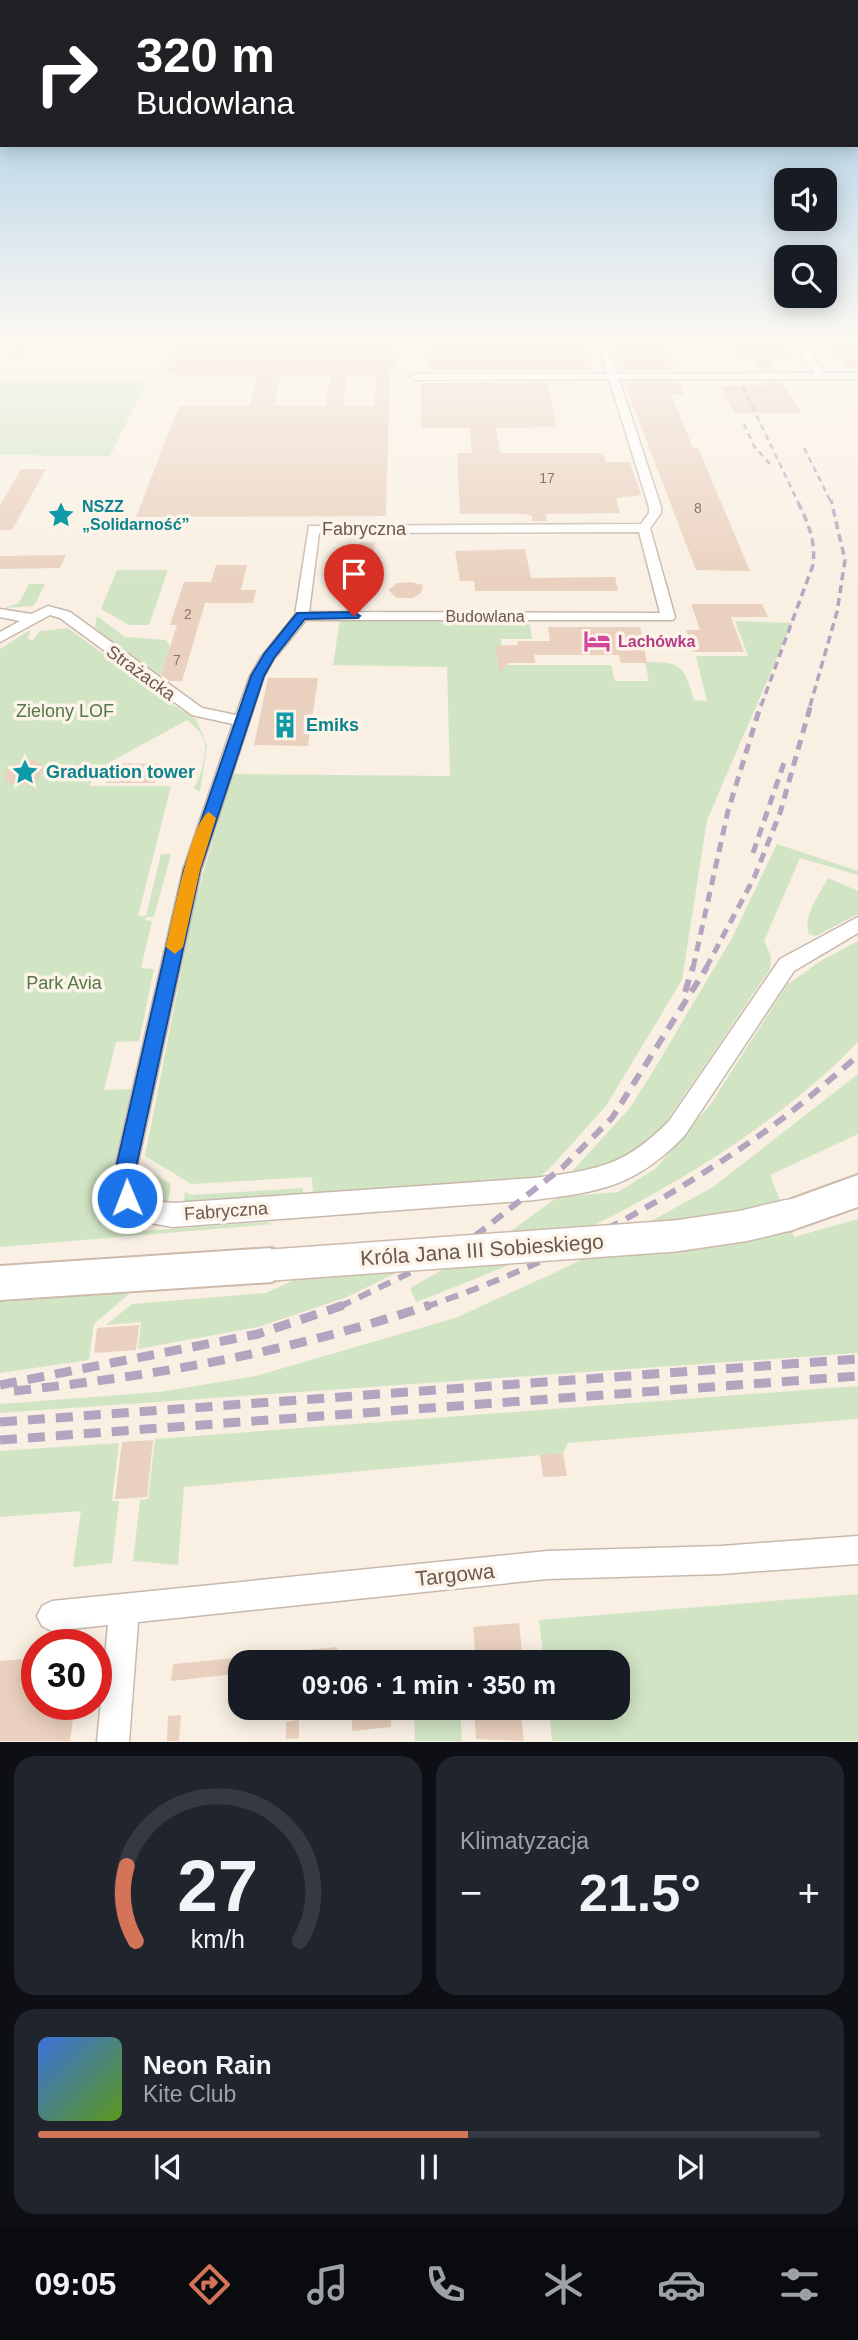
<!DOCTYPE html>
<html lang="pl">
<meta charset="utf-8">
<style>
:root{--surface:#171b24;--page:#20242c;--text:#f1f3f6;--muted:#9ea1a6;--line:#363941;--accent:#d37357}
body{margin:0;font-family:Helvetica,sans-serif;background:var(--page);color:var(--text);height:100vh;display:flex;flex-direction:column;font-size:26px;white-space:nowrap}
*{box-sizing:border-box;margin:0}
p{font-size:23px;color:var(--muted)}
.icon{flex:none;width:38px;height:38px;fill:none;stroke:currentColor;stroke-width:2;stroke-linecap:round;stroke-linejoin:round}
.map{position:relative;height:1742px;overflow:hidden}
.drawer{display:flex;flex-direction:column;gap:14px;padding:14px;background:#0d0f14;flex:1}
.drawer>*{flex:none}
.top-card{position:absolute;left:0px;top:0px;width:859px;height:147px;box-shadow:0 4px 18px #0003;background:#202124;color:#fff;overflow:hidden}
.controls{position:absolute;left:774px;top:168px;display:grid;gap:14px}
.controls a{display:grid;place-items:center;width:63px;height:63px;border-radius:14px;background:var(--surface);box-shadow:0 4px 18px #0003;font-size:35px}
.speed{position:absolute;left:21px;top:1629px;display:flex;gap:14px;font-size:35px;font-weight:700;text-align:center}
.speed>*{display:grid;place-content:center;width:91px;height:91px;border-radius:50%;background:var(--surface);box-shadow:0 4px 18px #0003;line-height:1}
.speed .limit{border:10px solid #d22;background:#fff;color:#111}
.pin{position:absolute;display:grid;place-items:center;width:60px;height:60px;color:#fff;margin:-72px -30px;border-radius:50% 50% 50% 0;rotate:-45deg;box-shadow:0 0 7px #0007}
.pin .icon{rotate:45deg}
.me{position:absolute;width:77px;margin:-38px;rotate:359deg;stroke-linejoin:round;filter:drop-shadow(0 0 5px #0008)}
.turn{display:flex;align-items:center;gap:24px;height:147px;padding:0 21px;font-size:32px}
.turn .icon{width:91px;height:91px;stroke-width:2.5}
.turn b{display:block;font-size:49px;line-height:60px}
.big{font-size:52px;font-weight:700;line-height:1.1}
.drawer .widget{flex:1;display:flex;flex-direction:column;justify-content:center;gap:10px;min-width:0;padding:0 24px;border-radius:21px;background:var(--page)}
.drawer .dial{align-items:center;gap:0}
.dial svg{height:182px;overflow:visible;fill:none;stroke:var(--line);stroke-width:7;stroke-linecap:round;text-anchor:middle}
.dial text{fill:var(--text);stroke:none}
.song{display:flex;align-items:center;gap:21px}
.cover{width:84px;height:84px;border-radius:10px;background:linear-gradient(135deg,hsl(220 70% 55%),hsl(90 70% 35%))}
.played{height:7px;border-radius:4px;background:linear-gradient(90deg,var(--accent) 55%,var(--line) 55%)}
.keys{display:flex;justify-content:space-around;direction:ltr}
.heat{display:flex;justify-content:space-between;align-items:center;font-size:38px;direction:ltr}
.drawer .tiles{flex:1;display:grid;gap:14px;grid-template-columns:1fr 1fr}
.widget:last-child{grid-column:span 2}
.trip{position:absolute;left:228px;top:1650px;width:402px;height:70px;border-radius:21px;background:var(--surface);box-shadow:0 4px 18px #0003;font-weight:700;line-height:70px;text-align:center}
.tabs{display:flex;height:112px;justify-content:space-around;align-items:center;background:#090b0e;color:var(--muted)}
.tabs .icon{width:49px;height:49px}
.tabs .current{color:var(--accent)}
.tabs b{font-size:32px;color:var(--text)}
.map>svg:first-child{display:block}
.green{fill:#d1e4c4}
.building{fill:#ead0be;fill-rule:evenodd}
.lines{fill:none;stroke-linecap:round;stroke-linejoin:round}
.street-casing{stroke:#c8b8ac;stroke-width:3}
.secondary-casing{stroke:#cdbaac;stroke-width:4}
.street{fill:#fff;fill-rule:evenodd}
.secondary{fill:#fff;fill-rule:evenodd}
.rail-far4{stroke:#b3a4c0;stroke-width:2.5;stroke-dasharray:6 4.5;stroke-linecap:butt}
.rail-far3{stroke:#b3a4c0;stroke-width:3.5;stroke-dasharray:8 5;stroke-linecap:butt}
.rail-far2{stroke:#b3a4c0;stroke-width:5;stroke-dasharray:10 7;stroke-linecap:butt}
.rail-far1{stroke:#b3a4c0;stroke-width:6;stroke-dasharray:13 9;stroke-linecap:butt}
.rail{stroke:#b3a4c0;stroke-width:9;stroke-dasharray:17 11;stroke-linecap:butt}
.secondary-bridge-casing{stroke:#cdbaac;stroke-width:34;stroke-linecap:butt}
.secondary-bridge{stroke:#fff;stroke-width:31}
.route{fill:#1a73e8;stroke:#114b97;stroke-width:2}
.slow{fill:#f59e0b}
.labels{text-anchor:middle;stroke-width:7;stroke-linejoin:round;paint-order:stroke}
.number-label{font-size:14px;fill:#8c7669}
.far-culture-label{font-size:16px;font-weight:bold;fill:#0d838f;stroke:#fcf4e8;text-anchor:start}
.far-street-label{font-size:16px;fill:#6d584d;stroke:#fcf4e8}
.far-hotel-label{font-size:16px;font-weight:bold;fill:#b23c85;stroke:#fcf4e8;text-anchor:start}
.street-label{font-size:18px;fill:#6d584d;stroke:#fcf4e8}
.park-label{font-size:18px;fill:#567749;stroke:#fcf4e8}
.culture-label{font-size:18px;font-weight:bold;fill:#0d838f;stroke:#fcf4e8;text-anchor:start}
.near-street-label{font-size:21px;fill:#6d584d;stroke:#fcf4e8}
</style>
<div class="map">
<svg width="858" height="1742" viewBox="0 0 858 1742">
<rect width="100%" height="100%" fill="#f9f0e3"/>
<path class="green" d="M0 381H147L110 456 0 455Z
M117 570H168L149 625H129L101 609Z
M29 584H45L34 606 5 608 19 603Z
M97 616 125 637 166 640 170 646 160 677 95 628Z
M340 620H524L530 625 532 639H501L504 665H611L615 681H649L645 662C683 662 683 665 694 700L707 701 696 656H748L735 621 792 623 707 820 682 980 606 1106 552 1166 538 1178 313 1195 312 1177 191 1184 145 1156 195 902 232 774 450 776 447 667 333 665Z
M68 628 173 705 196 719 207 745 200 792 193 788C201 781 206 754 205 743 203 733 194 726 187 720L101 767 89 786H171L138 916H146L161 854H171L154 917H146L145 920 152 921 141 968 154 969 139 1041 116 1042 104 1090 131 1089 106 1202 93 1207 130 1232 266 1222 273 1224 0 1247V649L28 631H31L27 639 33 640 40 631Z
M777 844 858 871V875L800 858 764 941 771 956 770 969 655 1138 630 1159 566 1178 629 1109 652 1073 732 938Z
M828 878 858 891V914L816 936 809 934C802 916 820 894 828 878Z
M858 941V1042C743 1161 570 1244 416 1302L410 1288 508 1233 558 1197 618 1192 655 1169 710 1105 787 985 819 962Z
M858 1074V1134L770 1175 794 1237 858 1219V1353L0 1413V1404L159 1392 256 1376 455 1318 567 1267 713 1187Z
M137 1164 171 1184 167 1205C140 1203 135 1189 137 1164Z
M303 1188V1195L188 1203 184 1200 185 1192 191 1195Z
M406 1268 347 1297 258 1327 138 1349 141 1322 106 1325 132 1304 266 1293 292 1281 293 1276Z
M130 1293 94 1324 89 1360 0 1373V1302Z
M858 1386V1419L568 1443 563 1453 184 1487 178 1565 133 1561 140 1500 148 1499 155 1439Z
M119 1443 112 1501H119L112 1563 73 1567 81 1511 0 1517V1451Z
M858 1594V1741H552L549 1708H618V1662H544L539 1620Z
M414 1708H429L430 1717 460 1714 462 1741H415Z"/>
<path class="building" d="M15 343H32L21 358H4Z
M178 343H395L394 371H390L386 516 136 517 179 406H250L257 375H178L165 372ZM280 375H330L326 406H275ZM347 375H376L375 406H343Z
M609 343H662L674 371H620Z
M728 343H781L790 357H771L775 371H760L754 357H736Z
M828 343H858V368H847Z
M585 344 592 371H429V345Z
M547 382 557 427 496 428 500 453H603L606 462H630L641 495 616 498 620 513 546 514 547 521H532V516L525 514H460L457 453H472L470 428H421V383Z
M624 382H679L685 395H671L693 448H698L750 571 696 570Z
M765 382H782L801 413H735L720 386 766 385Z
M21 469H46L12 530H0V505Z
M360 542H375L373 567H357Z
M525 549 531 578 615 577 618 591H475L474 581H460L455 551Z
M66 555 60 568 0 569V556Z
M216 565H247L241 590H256L253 603H205L182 681H169L161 675 177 625H170L184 582H211Z
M411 582 423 585 421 593 413 598H397L388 590 397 583Z
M691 604H762L768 617H731L744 652H693L686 630H700Z
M548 627H640L647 663H621L619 655H534L535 663H509L499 673 496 646 518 645 517 641H550Z
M268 678H318L308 746 254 745Z
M33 759 44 767 37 780 19 786 7 782 4 776 10 766Z
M112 763 161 764 155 783H106Z
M139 1325 136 1350 94 1353 97 1328Z
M153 1440 147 1497 115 1499 122 1442Z
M563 1453 567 1476 543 1477 540 1455Z
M519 1623 523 1662H476L473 1627Z
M337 1647V1662H273V1653Z
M37 1658V1704H75L70 1741H0V1661Z
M236 1658V1674L171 1681 173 1664Z
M474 1708H520L524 1741 476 1739Z
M391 1709V1727L352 1731V1713Z
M181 1715 179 1741H167L168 1716Z
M299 1720V1738L286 1739V1722Z"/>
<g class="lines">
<g class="street-casing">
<path id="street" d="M603 343 607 346 617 374 814 373 795 343H804L824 373H858V379H619L661 507V513L650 528 675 617 673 620H306L274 659 264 676 201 870 138 1163 136 1188 143 1200 173 1203 534 1178C596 1170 624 1167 669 1121L780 959 858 917V933L794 971 685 1135C637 1186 600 1192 534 1200L173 1227 128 1219 114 1189 116 1163 183 870 233 724 192 715 60 618 50 615 0 642V632L20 621 0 617V609L31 614 48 606 70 612 202 708 236 715 250 676 261 657 295 615 309 526 641 524 649 513V507L609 379 416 380 411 377 416 374H607L599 346ZM639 532 660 613 309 612 319 533Z
M858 1536V1564L721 1574 547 1579 138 1622 129 1742H97L108 1625 52 1631 42 1626 37 1616 42 1606 52 1601 547 1551 721 1546Z"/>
</g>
<g class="secondary-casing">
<path id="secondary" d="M858 1175V1207L789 1231 778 1226 773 1215 778 1204Z
M272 1248 284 1253 289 1265 284 1277 272 1282 0 1300V1266Z"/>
</g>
<use href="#street" class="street"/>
<use href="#secondary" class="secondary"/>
<path class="rail-far4" d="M743 387 798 502
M744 424 754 446 770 464
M804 448 831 502"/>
<path class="rail-far3" d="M761 706 813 565C816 540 808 523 797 500
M810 706 837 612 845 560 831 500"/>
<path class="rail-far2" d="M753 853 786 757
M693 968 728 811 761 704
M706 968 754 878 780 813 811 704"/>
<path class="rail-far1" d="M685 992 693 967
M339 1307 457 1250 563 1167 612 1118 707 967
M425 1307C547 1266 662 1205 767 1130 798 1108 828 1081 858 1056"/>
<path class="rail" d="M0 1385 258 1334 344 1305
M14 1391C162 1375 289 1352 430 1305
M0 1422 858 1359
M0 1440 858 1376"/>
<g class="secondary-bridge-casing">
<path id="secondary-bridge" d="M272 1265 675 1236 743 1226 789 1215"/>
</g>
<use href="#secondary-bridge" class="secondary-bridge"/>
</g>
<linearGradient id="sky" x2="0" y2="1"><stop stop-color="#95c3e4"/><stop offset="0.58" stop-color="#fcf8f2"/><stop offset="1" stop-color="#fcf8f2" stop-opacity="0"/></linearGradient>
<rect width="858" height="587" fill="url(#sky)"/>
<path class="route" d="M354 612 360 616 358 618 305 619 274 658 264 676 200 870 137 1163V1198L134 1205 127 1208 120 1205 117 1198V1163L184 870 251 676 264 654 297 613Z"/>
<path class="slow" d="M209 812 216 818 200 870 183 947 175 954 166 947C171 926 192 818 209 812Z"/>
<defs>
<g id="sight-bare" transform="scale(2.1)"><path d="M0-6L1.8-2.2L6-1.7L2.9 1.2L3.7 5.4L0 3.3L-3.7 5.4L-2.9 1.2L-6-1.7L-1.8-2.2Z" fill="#0f9aa8" stroke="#fcf4e8" stroke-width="2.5" paint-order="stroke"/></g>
<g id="hotel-bare" transform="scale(2.1)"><path d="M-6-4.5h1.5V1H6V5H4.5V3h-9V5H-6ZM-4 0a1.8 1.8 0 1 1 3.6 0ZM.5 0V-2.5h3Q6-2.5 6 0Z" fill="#d1479c" stroke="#fcf4e8" stroke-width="2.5" paint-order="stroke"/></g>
<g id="building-bare" transform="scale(2.1)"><path d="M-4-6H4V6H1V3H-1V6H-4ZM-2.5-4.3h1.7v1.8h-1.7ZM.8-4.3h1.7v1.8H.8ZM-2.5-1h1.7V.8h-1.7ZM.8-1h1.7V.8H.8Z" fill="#0f9aa8" stroke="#fcf4e8" stroke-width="2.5" paint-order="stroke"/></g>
</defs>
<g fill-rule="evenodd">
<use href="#sight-bare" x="61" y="515"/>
<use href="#hotel-bare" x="597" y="641"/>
<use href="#building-bare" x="285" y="725"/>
<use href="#sight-bare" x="25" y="772"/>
</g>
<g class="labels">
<g class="number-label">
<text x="547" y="483">17</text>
<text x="698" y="513">8</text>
<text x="188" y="619">2</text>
<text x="177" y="665">7</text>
</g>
<g class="far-culture-label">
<text x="82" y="512">NSZZ<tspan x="82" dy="18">„Solidarność”</tspan></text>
</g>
<g class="far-street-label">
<text x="485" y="622">Budowlana</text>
</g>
<g class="far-hotel-label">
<text x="618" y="647">Lachówka</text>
</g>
<g class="street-label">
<text x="364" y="535">Fabryczna</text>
<text transform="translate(141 673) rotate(36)" y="6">Strażacka</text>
<text transform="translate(226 1211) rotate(-4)" y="6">Fabryczna</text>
</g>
<g class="park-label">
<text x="65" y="717">Zielony LOF</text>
<text x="64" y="989">Park Avia</text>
</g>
<g class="culture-label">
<text x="306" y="731">Emiks</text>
<text x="46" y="778">Graduation tower</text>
</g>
<g class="near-street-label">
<text transform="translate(482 1250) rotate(-4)" y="7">Króla Jana III Sobieskiego</text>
<text transform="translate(455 1575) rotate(-6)" y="7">Targowa</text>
</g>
</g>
</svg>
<div class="controls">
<a><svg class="icon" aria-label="sound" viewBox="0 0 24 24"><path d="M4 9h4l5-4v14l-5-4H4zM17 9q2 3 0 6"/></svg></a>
<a><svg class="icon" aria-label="search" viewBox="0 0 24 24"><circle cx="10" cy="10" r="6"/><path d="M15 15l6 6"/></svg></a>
</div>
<div class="speed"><div class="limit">30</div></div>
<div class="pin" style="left:354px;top:616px;background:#d93025"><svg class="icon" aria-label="arrive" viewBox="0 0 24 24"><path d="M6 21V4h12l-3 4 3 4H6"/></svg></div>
<svg class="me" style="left:127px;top:1198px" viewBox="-20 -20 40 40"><circle r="17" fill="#1a73e8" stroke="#fff" stroke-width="3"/><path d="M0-11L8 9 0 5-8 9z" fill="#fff"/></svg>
<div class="trip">09:06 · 1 min · 350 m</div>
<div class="top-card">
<div class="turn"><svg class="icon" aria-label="right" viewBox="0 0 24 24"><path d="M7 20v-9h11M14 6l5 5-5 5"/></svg><div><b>320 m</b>Budowlana</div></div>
</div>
</div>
<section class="drawer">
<div class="tiles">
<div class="widget dial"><svg viewBox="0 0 100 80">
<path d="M14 69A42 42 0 1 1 86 69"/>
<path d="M14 69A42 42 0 0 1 10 36" stroke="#d37357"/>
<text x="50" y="56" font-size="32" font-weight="700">27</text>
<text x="50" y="72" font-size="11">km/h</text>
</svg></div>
<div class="widget"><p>Klimatyzacja</p>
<div class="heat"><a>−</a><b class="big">21.5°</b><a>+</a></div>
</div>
<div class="widget">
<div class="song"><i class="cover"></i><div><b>Neon Rain</b><p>Kite Club</p></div></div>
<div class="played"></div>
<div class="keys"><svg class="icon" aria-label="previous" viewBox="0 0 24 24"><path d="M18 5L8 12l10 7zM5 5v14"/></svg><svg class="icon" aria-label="pause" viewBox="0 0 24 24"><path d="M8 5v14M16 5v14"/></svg><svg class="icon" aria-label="next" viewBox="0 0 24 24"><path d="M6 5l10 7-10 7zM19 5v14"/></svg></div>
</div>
</div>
</section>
<nav class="tabs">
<b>09:05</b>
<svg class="icon current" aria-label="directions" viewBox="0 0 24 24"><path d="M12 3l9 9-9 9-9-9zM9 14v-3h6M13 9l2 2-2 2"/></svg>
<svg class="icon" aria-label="music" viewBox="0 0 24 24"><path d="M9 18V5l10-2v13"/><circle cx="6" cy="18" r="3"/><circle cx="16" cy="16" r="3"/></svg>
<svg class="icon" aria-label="phone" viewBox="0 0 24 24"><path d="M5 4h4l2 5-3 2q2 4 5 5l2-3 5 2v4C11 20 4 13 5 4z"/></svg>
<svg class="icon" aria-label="climate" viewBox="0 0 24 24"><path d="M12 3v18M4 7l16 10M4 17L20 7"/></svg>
<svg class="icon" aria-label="car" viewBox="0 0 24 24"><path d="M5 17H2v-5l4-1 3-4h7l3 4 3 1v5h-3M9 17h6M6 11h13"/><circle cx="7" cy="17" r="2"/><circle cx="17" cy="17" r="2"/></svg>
<svg class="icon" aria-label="filters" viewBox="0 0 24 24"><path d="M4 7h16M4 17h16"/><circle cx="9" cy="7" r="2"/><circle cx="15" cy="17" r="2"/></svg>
</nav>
